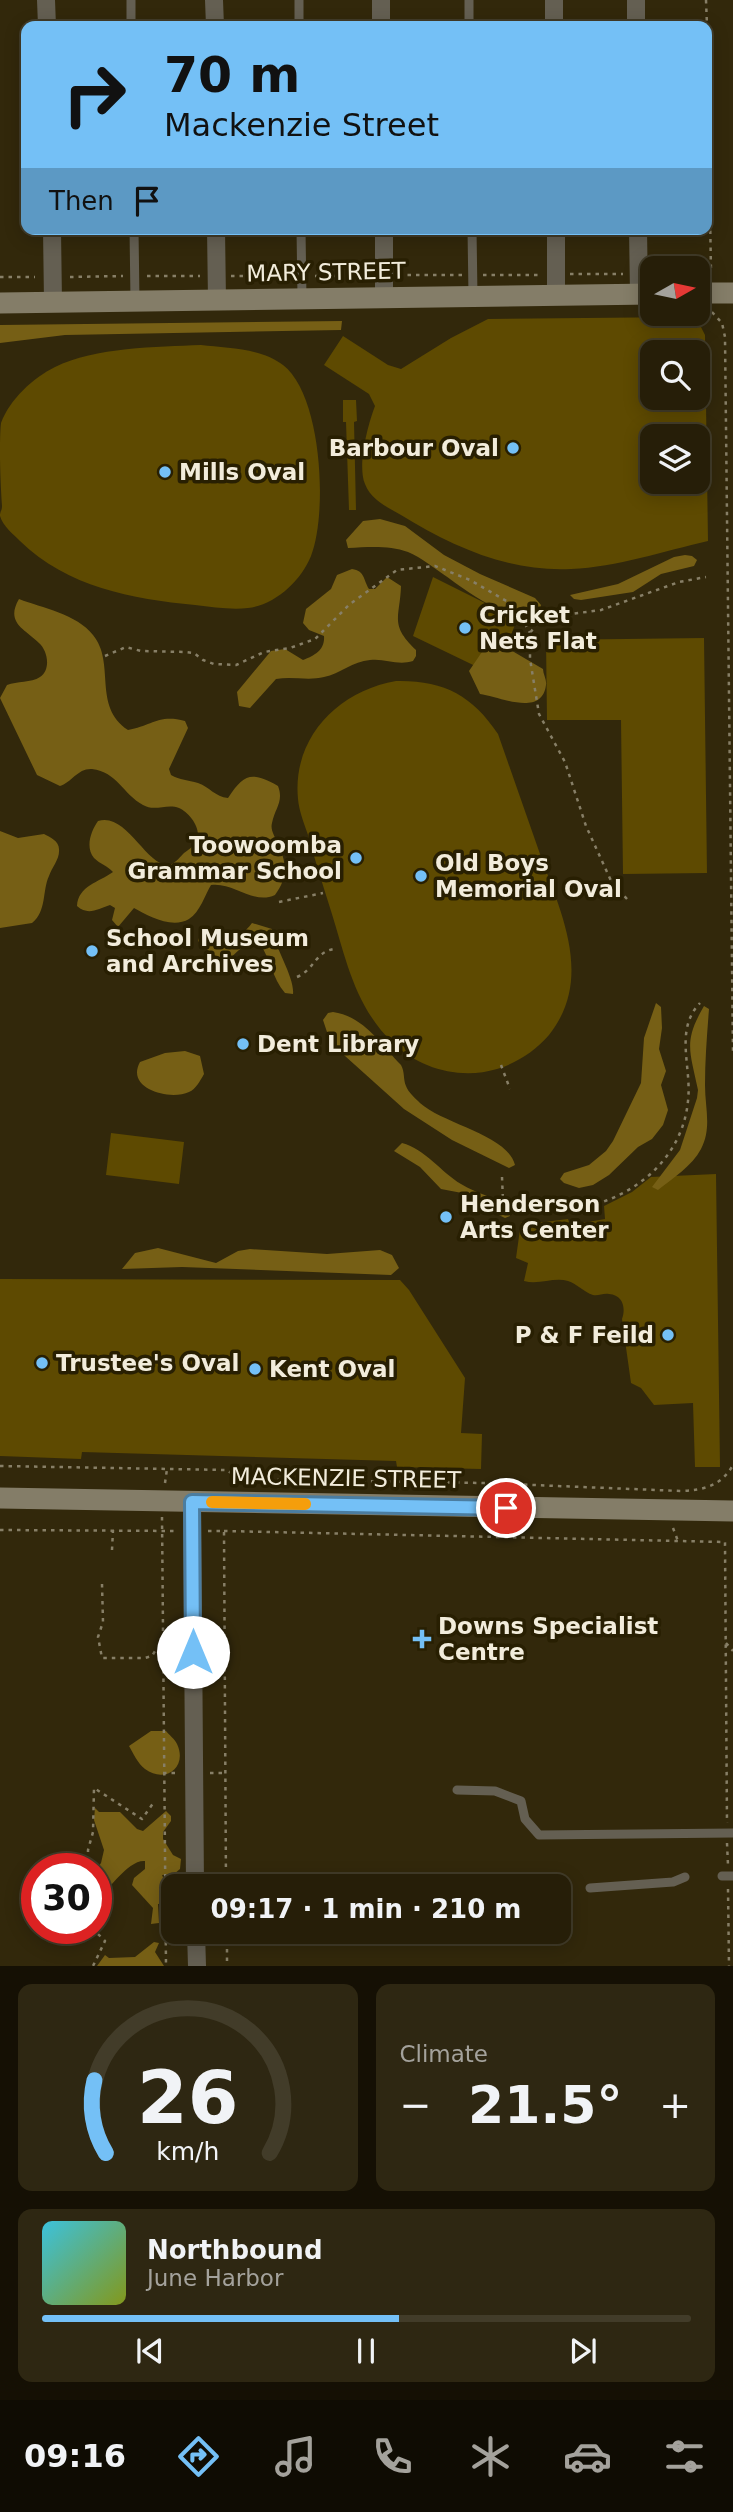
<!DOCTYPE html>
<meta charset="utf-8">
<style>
:root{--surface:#261e08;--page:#2e2712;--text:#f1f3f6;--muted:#a4a29c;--line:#423c29;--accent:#74c0f6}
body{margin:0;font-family:"DejaVu Sans",sans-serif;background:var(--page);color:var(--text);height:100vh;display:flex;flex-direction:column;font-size:26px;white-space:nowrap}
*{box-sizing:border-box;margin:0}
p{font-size:23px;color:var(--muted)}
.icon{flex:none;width:38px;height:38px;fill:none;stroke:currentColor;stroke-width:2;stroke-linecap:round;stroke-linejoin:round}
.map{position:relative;height:1966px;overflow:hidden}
.drawer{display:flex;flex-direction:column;gap:18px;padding:18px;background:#151004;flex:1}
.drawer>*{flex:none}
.banner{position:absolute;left:21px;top:21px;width:691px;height:214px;border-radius:14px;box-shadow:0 4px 18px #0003,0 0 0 2px var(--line);background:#74c0f6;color:#111;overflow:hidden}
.needle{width:46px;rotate:81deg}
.tools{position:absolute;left:640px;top:256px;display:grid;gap:14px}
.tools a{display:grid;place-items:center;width:70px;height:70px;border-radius:14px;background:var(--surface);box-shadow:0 4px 18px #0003,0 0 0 2px var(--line);font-size:35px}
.speed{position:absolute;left:21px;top:1853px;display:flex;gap:14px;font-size:35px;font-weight:700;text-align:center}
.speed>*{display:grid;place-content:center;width:91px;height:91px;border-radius:50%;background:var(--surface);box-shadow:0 4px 18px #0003,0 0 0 2px var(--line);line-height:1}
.speed .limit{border:10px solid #d22;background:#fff;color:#111}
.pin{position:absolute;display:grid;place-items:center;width:60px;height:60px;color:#fff;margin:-30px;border:4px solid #fff;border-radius:50%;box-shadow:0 2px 7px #0007}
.me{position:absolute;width:77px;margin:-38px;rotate:0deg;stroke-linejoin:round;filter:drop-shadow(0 0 5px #0008)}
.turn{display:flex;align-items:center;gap:24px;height:147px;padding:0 28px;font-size:32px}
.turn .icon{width:91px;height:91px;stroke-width:2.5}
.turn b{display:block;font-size:49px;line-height:60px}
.then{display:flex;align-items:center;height:66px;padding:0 28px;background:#0003;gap:14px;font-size:26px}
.big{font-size:52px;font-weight:800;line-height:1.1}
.drawer .card{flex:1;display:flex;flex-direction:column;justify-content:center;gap:10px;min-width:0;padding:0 24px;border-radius:14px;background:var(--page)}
.drawer .dial{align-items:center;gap:0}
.dial svg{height:182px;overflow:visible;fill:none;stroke:var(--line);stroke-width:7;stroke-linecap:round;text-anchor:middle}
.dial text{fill:var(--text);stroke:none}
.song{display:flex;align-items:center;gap:21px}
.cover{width:84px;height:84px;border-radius:10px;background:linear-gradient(135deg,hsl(190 70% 55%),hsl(70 70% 35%))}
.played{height:7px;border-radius:4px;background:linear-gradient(90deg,var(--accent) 55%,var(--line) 55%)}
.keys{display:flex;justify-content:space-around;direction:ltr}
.heat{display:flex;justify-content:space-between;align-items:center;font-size:38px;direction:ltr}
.drawer .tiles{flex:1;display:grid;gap:18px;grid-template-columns:1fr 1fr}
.card:last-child{grid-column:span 2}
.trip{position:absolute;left:161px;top:1874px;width:410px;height:70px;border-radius:14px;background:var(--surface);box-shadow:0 4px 18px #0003,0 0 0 2px var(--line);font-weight:800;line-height:70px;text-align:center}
.tab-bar{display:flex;height:112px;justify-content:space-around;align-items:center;background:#0f0c03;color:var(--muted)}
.tab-bar .icon{width:49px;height:49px}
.tab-bar .on{color:var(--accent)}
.tab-bar b{font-size:32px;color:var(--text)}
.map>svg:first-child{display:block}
.green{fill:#5e4a01;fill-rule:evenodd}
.forest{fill:#765f15}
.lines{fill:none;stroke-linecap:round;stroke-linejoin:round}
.path{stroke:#877f67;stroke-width:2.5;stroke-dasharray:3.5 5;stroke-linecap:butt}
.lane{stroke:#645f52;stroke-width:9}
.street{stroke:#645f52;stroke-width:18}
.secondary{stroke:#847d68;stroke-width:21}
.route-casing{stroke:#4b7da0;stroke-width:18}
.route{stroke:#74c0f6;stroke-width:12}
.slow{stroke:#f59e0b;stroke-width:12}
.poi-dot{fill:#74c0f6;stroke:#281f02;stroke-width:2.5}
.labels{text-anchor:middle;stroke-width:7;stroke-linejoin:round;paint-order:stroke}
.street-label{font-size:23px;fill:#f2ecdb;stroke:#281f02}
.poi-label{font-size:23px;font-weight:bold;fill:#f2ecdb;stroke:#281f02;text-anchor:start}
</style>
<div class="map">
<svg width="733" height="1966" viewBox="0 0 733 1966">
<rect width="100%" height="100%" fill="#32280b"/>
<path class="green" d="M687 317 699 323 705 335 708 541C664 551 617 567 571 569 509 572 453 547 401 515 387 507 371 500 365 484 357 466 368 424 375 406L369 394 324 365 343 336 388 365 401 369 451 338 488 319ZM653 352H698V397H653ZM653 436H698V481H653Z
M201 345C227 348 261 348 283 365 322 395 328 512 311 556 301 581 275 605 248 608 231 610 213 607 195 605 132 599 67 587 20 541 13 534 3 526 0 516 0 511 2 511 2 506 1 491 0 471 0 454 0 445 0 431 1 423 10 399 33 378 55 367 95 347 157 347 201 345Z
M343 400H356L357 421 354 422 356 510H349L346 422H343Z
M433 577 517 619 496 676 413 636Z
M704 638 707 873 623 874 621 720H547L546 640Z
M396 681C443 680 472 695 498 734 512 774 526 814 540 854 561 913 594 978 549 1035 535 1051 517 1063 497 1069 461 1080 420 1069 393 1043 355 1007 346 959 331 911 323 886 315 860 308 835 304 823 299 811 298 799 292 738 338 691 396 681Z
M111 1133 184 1142 179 1184 106 1175Z
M716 1174 720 1467H695L693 1403 654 1405 641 1388 631 1383 622 1319C626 1308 623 1295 609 1294 603 1293 599 1296 593 1295 584 1292 577 1284 568 1281 554 1277 539 1285 524 1281L528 1263 516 1258 521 1222 528 1224 568 1219 570 1225 605 1219 604 1206 632 1192 651 1177Z
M0 1279 400 1280 409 1290 465 1378 461 1433 482 1434 481 1469 397 1467 396 1461 82 1452 81 1459 0 1456Z"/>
<path class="forest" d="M342 321 341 330 65 335 0 343V325Z
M380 519 405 526 444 555 480 574 535 598 541 605 539 612C502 631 440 565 408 552 389 545 368 547 348 548L346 540 363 521Z
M685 555 692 556 697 560 694 566 661 574 633 592 581 600 574 599 570 595 618 584 674 557Z
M352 569C365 571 363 579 369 589H375L387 577 401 586C400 618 389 624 416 650V656L413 661C397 666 385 658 370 660 353 661 340 674 324 677 308 681 292 676 276 679L250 708 239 706 237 692 271 651 285 649 303 660C315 655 325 650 324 636L309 630 303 623 306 609 331 589 337 575Z
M19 599C42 608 77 614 93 635 116 663 92 706 128 730 152 726 158 714 185 721L188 728 169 769 171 775C180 780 188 780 198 783 210 787 215 797 228 798 244 774 251 771 278 786 284 802 275 808 272 823 270 830 275 837 278 844 287 863 288 878 275 895 253 905 234 882 211 885 205 895 200 912 189 919 172 929 148 916 134 908L118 927 112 920 115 908 110 905C98 909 88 916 77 906 78 886 99 882 113 872 108 866 100 864 94 858 85 847 91 831 98 821 128 811 148 872 172 864 176 862 181 856 184 853 188 850 193 847 196 842 203 830 190 813 179 808 167 803 155 812 143 805 123 794 117 772 92 769 78 768 72 782 60 786L37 775 0 698 7 685C17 681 31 683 40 677 51 670 48 651 39 643 25 629 5 623 19 599Z
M486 646 507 648 543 669C543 674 547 680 546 685 542 718 498 696 480 694L469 671Z
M0 831 18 838 44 834C50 837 59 841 59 849 60 859 52 867 49 876 42 891 47 911 32 923L0 928Z
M252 923 272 929C275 948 295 978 293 994L285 993C272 978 271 960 260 944 244 941 238 951 227 962L219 960 198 941 200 935C220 926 233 949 252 923Z
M656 1003 661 1007 662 1028 659 1049 666 1071 661 1085 668 1110 663 1125 652 1139 638 1147 609 1175 593 1185 579 1188 564 1183 560 1179 564 1173 589 1165 606 1151 613 1141 641 1083 644 1038Z
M704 1006 709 1009C707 1035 705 1060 705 1085 705 1108 712 1128 701 1149 692 1166 673 1178 658 1190L652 1187 680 1150 697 1098 698 1090C690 1051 683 1042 704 1006Z
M333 1012C364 1016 381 1045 401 1065 405 1072 403 1079 406 1086 408 1092 416 1099 420 1103 443 1124 508 1135 515 1165L509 1168 452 1140 404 1109 335 1047 330 1041 323 1020 328 1013Z
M185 1051 200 1056 204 1074C200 1081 196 1089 189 1092 170 1101 125 1089 140 1062L165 1053Z
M402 1143C425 1149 441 1172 461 1184 477 1194 497 1197 510 1209V1216L505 1218 474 1203 462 1193 441 1189 420 1167 394 1151Z
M158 1248 216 1263 238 1251 250 1249 327 1254 380 1250 392 1255 399 1268 391 1275 182 1267 122 1269 135 1253Z
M151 1731H166C169 1735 175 1739 177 1744 188 1767 165 1784 145 1769 138 1764 133 1753 129 1746Z
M95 1808 99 1812H120L137 1829 143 1831 166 1811 171 1816V1821L163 1832V1839L173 1855 181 1859 180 1869 174 1874 162 1875 171 1896 168 1903 158 1904 159 1923 151 1924 153 1908 132 1885 134 1878 145 1869V1861C129 1859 106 1892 96 1903V1870L101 1863 104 1850 94 1820Z
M154 1942 159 1943 155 1952 164 1966H97L105 1955 109 1958 135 1957Z"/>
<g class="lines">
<path class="path" d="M706 0 707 26
M698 272H711L707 32
M570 274H623
M399 275H462
M483 275H539
M147 276H200
M231 276H291
M315 276H368
M0 277H35
M70 277 123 276
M712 312 722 323 725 337 733 1054
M105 656 126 647 141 651 185 652 194 653 203 660 214 664 236 665 264 652 290 648 315 639 350 604 397 570 435 566 470 580 515 606 530 633
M627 899 612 883 586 826 565 762 539 714 530 659V633L539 621 548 617 601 610 679 582 706 577
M279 902 323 893
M297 977C315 969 315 952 334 949
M501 1065 510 1089
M502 1177 503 1201C517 1205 530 1210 545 1211 611 1213 681 1172 688 1101 692 1067 674 1030 700 1003
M0 1466 227 1470 239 1479 484 1483 681 1491C704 1490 721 1486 733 1465
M165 1483 167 1469
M162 1517 166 1966
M673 1528 678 1541
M0 1530 176 1531
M208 1531H224L226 1886
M224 1531 725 1542 727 1823
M112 1550 113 1530
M102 1584 103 1622 98 1637 102 1658H145L152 1656 155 1651 162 1649
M726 1643 733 1651
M162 1670H177
M209 1674H225
M163 1773H177
M210 1773H224
M727 1843 728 1865
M88 1869V1850L93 1832 94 1788 142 1819 154 1802
M728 1889 729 1966
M92 1928 105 1941 93 1966
M227 1932V1966"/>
<path class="lane" d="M131 0V26
M299 0V26
M469 0V26
M134 229 135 301
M301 229 302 298
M472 229 473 296
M457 1790 495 1791 521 1801 525 1819 539 1835 733 1833
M722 1876H733
M590 1888 673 1882 685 1877"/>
<path class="street" d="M46 0 47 26
M214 0 215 26
M381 0V26
M554 0V26
M636 0V26
M52 229 53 302
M216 229 217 300
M384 229V297
M556 229V295
M638 229 639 294
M192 1502 195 1886
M196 1932 197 1966"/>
<path class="secondary" d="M698 293H733
M0 303 653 294
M0 1498 733 1511"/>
</g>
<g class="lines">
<g class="route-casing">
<path id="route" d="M193 1652 192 1502 506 1508"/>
</g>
<use href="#route" class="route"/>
<path class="slow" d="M212 1502 305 1504"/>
</g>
<g class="poi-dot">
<circle cx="513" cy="448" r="7"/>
<circle cx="165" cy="472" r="7"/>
<circle cx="465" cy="628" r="7"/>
<circle cx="356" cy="858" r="7"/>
<circle cx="421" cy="876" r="7"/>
<circle cx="92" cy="951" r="7"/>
<circle cx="243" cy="1044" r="7"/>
<circle cx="446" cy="1217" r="7"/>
<circle cx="668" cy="1335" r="7"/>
<circle cx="42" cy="1363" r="7"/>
<circle cx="255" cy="1369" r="7"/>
<path d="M418.5 1628.5h7v7h7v7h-7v7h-7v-7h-7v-7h7z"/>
</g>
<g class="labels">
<g class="street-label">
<text transform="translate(326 272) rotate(-1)" y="8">MARY STREET</text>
<text transform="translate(346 1478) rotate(1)" y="8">MACKENZIE STREET</text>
</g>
<g class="poi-label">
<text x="499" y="456" text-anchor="end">Barbour Oval</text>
<text x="179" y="480">Mills Oval</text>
<text x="479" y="623">Cricket<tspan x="479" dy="26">Nets Flat</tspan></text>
<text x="342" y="853" text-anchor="end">Toowoomba<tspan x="342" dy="26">Grammar School</tspan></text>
<text x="435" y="871">Old Boys<tspan x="435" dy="26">Memorial Oval</tspan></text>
<text x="106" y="946">School Museum<tspan x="106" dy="26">and Archives</tspan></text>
<text x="257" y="1052">Dent Library</text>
<text x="460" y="1212">Henderson<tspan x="460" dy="26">Arts Center</tspan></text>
<text x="654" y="1343" text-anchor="end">P &amp; F Feild</text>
<text x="56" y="1371">Trustee's Oval</text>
<text x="269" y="1377">Kent Oval</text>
<text x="438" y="1634">Downs Specialist<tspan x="438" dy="26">Centre</tspan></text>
</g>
</g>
</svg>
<div class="tools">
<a><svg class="needle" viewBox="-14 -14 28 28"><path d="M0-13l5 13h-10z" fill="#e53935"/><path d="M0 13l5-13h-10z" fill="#a4a29c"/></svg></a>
<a><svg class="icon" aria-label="search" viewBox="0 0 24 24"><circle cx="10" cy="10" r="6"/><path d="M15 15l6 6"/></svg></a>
<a><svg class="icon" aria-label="layers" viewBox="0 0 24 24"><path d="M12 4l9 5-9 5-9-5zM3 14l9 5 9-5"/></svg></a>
</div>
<div class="speed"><div class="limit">30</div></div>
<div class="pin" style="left:506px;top:1508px;background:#d93025"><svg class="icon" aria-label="arrive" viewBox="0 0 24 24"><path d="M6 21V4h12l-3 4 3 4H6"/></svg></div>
<svg class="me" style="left:193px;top:1652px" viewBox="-20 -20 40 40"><circle r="19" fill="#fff"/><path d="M0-13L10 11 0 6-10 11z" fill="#74c0f6"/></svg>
<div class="trip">09:17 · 1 min · 210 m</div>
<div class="banner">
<div class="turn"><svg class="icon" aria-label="right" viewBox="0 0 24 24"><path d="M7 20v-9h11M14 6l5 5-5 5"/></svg><div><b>70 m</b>Mackenzie Street</div></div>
<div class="then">Then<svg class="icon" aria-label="arrive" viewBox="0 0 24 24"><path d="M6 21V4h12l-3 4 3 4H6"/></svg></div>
</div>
</div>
<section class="drawer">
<div class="tiles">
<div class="card dial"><svg viewBox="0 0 100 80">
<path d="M14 69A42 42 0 1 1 86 69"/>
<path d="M14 69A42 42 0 0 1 9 37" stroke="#74c0f6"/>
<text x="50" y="56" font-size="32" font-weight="700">26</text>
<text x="50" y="72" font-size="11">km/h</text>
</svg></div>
<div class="card"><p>Climate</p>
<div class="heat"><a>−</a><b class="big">21.5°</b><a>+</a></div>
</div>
<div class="card">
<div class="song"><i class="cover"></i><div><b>Northbound</b><p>June Harbor</p></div></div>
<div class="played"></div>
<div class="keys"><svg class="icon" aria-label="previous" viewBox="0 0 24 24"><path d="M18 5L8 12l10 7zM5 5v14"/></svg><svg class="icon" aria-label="pause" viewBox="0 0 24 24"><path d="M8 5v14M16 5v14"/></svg><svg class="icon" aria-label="next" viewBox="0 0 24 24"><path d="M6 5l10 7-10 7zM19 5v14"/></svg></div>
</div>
</div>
</section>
<nav class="tab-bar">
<b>09:16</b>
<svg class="icon on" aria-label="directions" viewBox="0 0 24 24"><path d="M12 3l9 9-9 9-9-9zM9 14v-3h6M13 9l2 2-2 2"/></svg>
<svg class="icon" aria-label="music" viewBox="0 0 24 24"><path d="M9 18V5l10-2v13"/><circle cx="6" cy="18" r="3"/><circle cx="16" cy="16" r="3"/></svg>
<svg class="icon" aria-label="phone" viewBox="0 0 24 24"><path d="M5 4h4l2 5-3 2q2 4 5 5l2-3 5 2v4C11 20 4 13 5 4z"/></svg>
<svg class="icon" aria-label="climate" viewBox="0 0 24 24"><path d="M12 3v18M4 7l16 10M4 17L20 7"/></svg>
<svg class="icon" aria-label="car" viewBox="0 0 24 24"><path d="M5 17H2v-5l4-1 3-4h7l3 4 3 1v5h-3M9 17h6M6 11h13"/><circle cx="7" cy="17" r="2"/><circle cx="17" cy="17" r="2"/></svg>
<svg class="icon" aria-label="filters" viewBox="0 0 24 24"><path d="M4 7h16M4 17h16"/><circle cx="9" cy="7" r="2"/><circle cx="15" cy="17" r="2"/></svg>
</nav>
